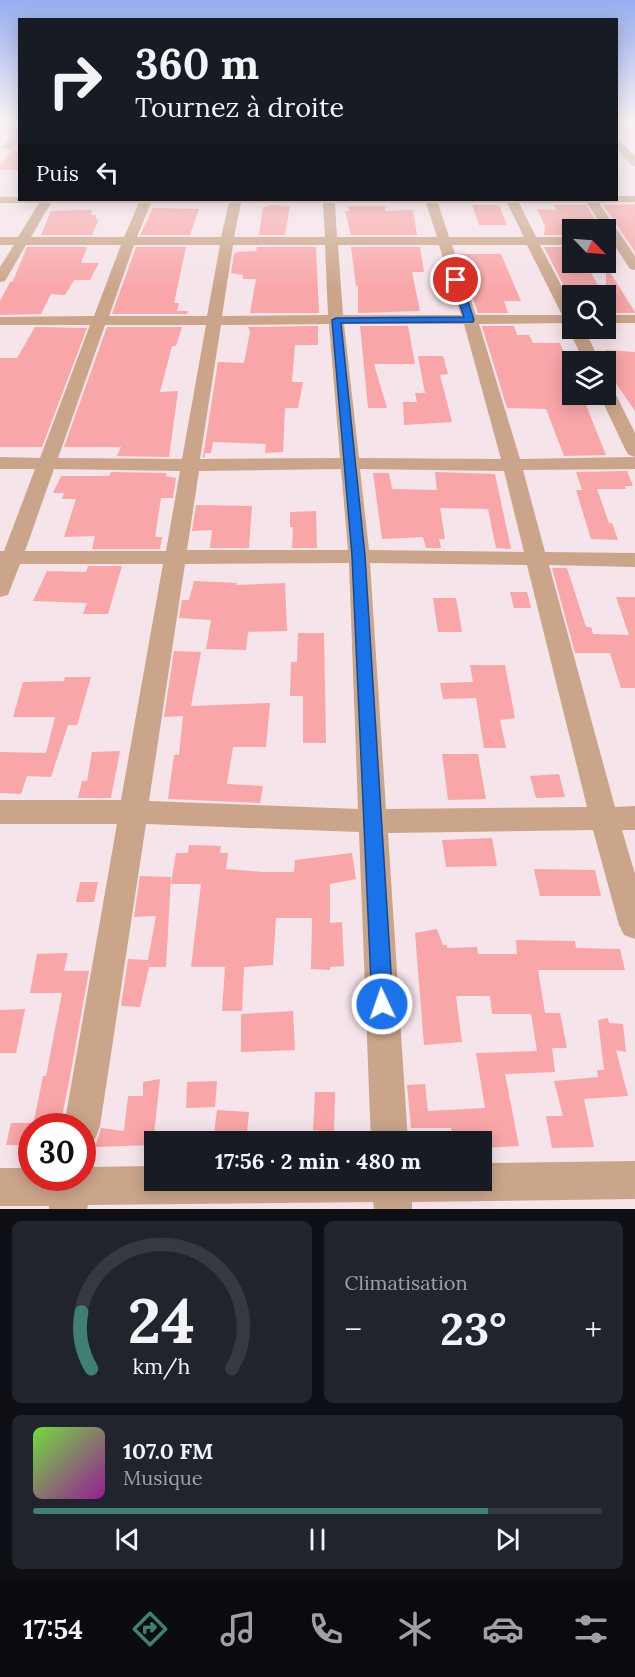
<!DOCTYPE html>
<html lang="fr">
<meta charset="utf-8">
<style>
:root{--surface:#171b24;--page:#20242c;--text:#f1f3f6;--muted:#9ea1a6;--line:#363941;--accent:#3e8172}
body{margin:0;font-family:Lora,serif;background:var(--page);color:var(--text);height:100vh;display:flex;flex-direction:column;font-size:22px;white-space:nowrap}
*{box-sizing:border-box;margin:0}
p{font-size:20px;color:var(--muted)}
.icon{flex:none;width:33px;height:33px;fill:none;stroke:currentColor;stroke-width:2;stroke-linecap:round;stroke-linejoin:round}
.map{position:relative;height:1209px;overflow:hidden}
.drawer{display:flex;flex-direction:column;gap:12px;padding:12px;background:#0d0f14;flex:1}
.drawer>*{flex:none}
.hud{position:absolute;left:18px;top:18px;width:600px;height:183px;border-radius:0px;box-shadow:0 3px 15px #0003;background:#171b24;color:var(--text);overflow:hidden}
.needle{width:39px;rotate:115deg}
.controls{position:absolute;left:562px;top:219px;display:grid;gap:12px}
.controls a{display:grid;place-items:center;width:54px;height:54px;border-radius:0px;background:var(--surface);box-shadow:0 3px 15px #0003;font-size:30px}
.speed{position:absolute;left:18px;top:1113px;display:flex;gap:12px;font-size:30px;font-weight:700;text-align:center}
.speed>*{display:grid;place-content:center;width:78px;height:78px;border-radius:50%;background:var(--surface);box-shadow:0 3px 15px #0003;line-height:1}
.speed .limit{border:9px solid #d22;background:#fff;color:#111}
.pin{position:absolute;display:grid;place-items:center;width:51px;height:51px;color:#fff;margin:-26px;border:3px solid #fff;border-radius:50%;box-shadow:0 2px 6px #0007}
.me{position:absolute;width:66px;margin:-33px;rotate:357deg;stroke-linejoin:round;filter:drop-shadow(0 0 4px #0008)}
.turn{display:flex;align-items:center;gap:21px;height:126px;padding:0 18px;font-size:27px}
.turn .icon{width:78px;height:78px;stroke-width:2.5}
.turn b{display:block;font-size:42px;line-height:51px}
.then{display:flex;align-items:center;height:57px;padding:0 18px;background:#0003;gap:12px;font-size:22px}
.big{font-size:45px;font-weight:700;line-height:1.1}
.drawer .widget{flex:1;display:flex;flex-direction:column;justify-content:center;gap:9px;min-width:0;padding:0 21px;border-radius:9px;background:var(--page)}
.drawer .dial{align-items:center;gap:0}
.dial svg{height:156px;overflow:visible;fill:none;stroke:var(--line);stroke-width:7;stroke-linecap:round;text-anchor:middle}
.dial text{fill:var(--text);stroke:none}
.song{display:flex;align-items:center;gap:18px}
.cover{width:72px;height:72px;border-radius:9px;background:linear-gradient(135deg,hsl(100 70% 55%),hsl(300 70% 35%))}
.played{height:6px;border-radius:3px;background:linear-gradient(90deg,var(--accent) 80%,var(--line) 80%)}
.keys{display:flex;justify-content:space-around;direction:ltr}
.heat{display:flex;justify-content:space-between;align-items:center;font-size:33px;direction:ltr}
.drawer .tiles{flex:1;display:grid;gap:12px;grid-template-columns:1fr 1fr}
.widget:last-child{grid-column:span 2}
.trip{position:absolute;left:144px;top:1131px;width:348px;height:60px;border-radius:0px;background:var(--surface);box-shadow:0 3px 15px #0003;font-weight:700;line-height:60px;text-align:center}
.tabs{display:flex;height:96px;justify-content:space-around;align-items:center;background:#090b0e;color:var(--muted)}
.tabs .icon{width:42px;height:42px}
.tabs .current{color:var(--accent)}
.tabs b{font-size:27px;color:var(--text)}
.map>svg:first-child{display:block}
.building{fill:#f9a6a8}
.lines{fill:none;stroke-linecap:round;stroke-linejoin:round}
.minor{fill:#caa58a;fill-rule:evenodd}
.route{fill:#1a73e8;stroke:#114b97;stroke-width:1.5}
</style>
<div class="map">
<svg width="635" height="1209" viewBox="0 0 635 1209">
<rect width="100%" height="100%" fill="#f5e4e9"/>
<path class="building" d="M20 142V170H0V164Z
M635 204V252L603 205Z
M271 205 290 206 285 235H259L263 207Z
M472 205H499L507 225H479Z
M554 205H586L601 228H566L570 235H544L545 226 537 209 556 210Z
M348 206H385V211L413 210 417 235H351L345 211H349Z
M153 208 199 209 190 235H140Z
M92 210 91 215H96V219H99L92 235H41L51 211Z
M27 247H87L81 263H99L90 280H74L65 295 51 294 41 314 0 315V301L10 282 13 281Z
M136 247H186L174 303H179L177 311H188L187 314H112Z
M257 247H316L319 313H250L256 279H243V275L231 273 234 254 237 252 256 251Z
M351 247H420L424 272H412L420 311 358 313V286H356Z
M544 247H573V262H585L604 296H584L583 292H567Z
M457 254H501L521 301H504L508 313H478Z
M606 266 635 312V313H614L606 298Z
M318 326V345H295L292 382H303L298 408H285L283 452 265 453 266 444 213 442 211 453H205V457H203L218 362 244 363 250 332 248 327Z
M360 326H408L415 364H374L387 408H368Z
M482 326H514L517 335H529L533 343H560L573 374V401L584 400 606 455 564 456 546 409 507 408Z
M35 327 87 328 42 447H0V358H17Z
M107 327H182L176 346H172L160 392 178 391 169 457 117 456 121 447H64Z
M606 350 635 352V411L606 369Z
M418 356H443L448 374 440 375 452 422 404 425 403 402H417L415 393H425Z
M627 471 633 486H625L626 489H597L609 523H612L618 540 591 539 576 490H582L576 472Z
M111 472 166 473V476L176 478 173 498H161L155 537H162L160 549H92L95 536 64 537 76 499H62L64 493H53L61 476H109Z
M435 472 495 474 511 549 496 548 488 509 440 508 445 539H439L441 548H426L423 537 382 539 373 473H389L392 489 437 490Z
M196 505 252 506 249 548H210L212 530 192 531Z
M316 511 317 548H292L293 527H290V512Z
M88 566H122L108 614H83L87 603 33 601 47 571 86 572Z
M552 568H567L586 627H591L593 634 629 635 616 597H635V688H621L610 653H575Z
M194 581 237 583 236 585 285 583 287 631 248 632 246 650 206 649 211 620 179 618 182 600H189Z
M510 592H527L531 608H514Z
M433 598H456L462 632H438Z
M298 633H324L326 743H303V696H290L291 662H297Z
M174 651 201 652 191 706 270 703 266 747H233L227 784 263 786 260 803 168 799 174 755H179L183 716 164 717Z
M470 665H505L515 718 500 720 506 748H484L476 698 443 699 440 683 473 682Z
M65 677H91L77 725H68L51 777 27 776 21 794 0 793V752L46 753 55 717H13L23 682 64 681Z
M120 751 111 798H78L82 781H87L92 752Z
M442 754H478L486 799 448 800Z
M559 774 565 797 536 798 530 776Z
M492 838 497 866 446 867 442 840Z
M189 845 221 846 220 853H228L226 869 262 872H294L295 860 352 853 356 879 330 884V923L342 922 344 966 330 967V970L311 969 312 918H276L273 965 244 967 242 1011H222L225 967H191L201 884H171L176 853H188Z
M534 869 595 870 601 896H540Z
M140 876 171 877 166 967H149L140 1007 121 1006 128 959 148 960 156 916 134 917Z
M80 882H98L94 902H76Z
M437 929 443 945H447V948L477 947 478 954H517L516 940 575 941 576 948 620 949 625 970H538L545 1013H560L567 1048H552L555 1072 505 1074 519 1146 482 1148V1142H453L451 1128H411L407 1085 425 1084 428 1111 485 1108 476 1053 537 1051 531 1014H492L490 996H456L462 1042 424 1045 415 933Z
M68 953 64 971H89L69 1082 60 1126H33L43 1076H46L62 993H30L37 954Z
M25 1009 16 1053H0V1010Z
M293 1011 295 1050 241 1052V1014Z
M608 1018 609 1023 623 1024 626 1052 616 1050 628 1096 584 1099 594 1147 552 1148 546 1116H563L554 1081 598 1077 597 1070H604L598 1020Z
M160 1079 154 1134 166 1135V1142H154V1145L95 1147 101 1128 124 1131 128 1096H143V1082Z
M217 1081 215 1107 186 1108 187 1082Z
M315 1092H335L334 1132 313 1130Z
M217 1110 249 1112 246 1142H213Z
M11 1123H32V1145H6Z"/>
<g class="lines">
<path class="minor" d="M0 121H5L20 134V138L11 150 2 148 11 136 0 126Z
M616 138 635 156V166L631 165 616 148Z
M616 196H635V202L599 203 635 256V270L630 269 587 203H519L536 237H573V245H540L573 308V328H584L600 362H584L568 328 570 326 567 323 479 324 520 459 635 457V469L523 470 545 552 635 553V567L549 565 615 807 635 806V830H622L635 874V939L624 935 619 925 593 830 388 833 408 1142H371L359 832 146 824 100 1126 95 1139 82 1144V1126H64L117 824H0V800H121L163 564H20L8 595 0 597V551H4L35 469H0V457L40 458 90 325H0V317L94 316 121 245H26L5 281 0 282V267L14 245H0V237H18L39 203H0V197H20V200H616ZM51 203H139L124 237H31ZM151 203H229L221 237H137ZM241 203H323L325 237H234ZM335 203H426L437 237H337ZM438 203H507L524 237H449ZM134 245H220L207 316H109ZM233 245H325L328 315 222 316ZM338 245H439L461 315H343ZM452 245H527L562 315H476ZM329 324 340 458 200 459 221 325ZM344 324H464L501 459 359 458ZM105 325H206L182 459 58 458ZM54 469 180 471 166 551H25ZM341 469 348 550H187L199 471ZM360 469 504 471 524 552 369 550ZM349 563 358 809 149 801 185 564ZM370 563 527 565 587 807 386 809Z
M606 315H635V323H606Z
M606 386 614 391 635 433V457L629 455 626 451 599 394H606Z
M635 1161V1199L412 1202V1209H374L373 1202 88 1205 87 1209H49V1206H0V1168H32V1178H82V1163L87 1167 154 1166V1180H482V1163Z"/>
</g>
<linearGradient id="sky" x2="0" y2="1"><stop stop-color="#97adf0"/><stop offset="0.42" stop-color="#faf3f5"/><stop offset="1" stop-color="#faf3f5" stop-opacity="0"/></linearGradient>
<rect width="635" height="290" fill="url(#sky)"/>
<path class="route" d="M456 277 461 280 474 320 473 322 341 323 365 556 393 1004 390 1011 382 1014 375 1011 372 1004 352 556 332 320 336 318 464 317 452 280Z"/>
</svg>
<div class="controls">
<a><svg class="needle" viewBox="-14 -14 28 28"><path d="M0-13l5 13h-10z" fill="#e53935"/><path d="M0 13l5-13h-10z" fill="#9ea1a6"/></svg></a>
<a><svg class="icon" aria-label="search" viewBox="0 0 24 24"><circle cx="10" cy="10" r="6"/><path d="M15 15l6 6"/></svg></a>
<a><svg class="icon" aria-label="layers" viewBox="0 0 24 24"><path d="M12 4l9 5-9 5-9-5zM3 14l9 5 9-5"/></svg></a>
</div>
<div class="speed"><div class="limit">30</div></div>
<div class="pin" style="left:456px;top:280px;background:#d93025"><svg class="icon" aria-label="arrive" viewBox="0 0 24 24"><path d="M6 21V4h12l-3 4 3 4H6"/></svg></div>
<svg class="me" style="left:382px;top:1004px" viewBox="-20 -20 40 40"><circle r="17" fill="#1a73e8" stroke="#fff" stroke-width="3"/><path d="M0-11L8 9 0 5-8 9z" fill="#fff"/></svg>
<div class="trip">17:56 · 2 min · 480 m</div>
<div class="hud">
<div class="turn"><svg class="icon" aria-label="right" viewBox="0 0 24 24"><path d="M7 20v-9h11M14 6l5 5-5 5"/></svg><div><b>360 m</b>Tournez à droite</div></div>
<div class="then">Puis<svg class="icon" aria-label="left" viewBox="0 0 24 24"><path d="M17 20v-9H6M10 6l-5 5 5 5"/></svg></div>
</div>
</div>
<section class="drawer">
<div class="tiles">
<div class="widget dial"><svg viewBox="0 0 100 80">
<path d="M14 69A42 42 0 1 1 86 69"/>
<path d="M14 69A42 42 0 0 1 9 40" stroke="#3e8172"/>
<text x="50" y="56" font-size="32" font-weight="700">24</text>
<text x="50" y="72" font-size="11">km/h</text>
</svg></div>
<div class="widget"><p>Climatisation</p>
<div class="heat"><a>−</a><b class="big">23°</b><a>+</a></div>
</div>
<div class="widget">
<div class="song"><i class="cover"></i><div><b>107.0 FM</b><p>Musique</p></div></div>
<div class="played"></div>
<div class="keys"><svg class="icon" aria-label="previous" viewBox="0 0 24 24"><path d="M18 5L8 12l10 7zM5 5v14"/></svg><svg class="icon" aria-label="pause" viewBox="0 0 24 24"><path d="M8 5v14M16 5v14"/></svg><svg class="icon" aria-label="next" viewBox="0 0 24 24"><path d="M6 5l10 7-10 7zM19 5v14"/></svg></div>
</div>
</div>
</section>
<nav class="tabs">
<b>17:54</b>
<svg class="icon current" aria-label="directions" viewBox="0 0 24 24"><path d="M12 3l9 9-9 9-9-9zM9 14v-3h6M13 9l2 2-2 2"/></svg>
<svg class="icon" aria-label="music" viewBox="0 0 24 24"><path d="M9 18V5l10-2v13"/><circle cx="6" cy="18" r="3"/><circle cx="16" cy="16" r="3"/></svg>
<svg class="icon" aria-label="phone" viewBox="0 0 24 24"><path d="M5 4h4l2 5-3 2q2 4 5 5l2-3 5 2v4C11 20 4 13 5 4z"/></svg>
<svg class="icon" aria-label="climate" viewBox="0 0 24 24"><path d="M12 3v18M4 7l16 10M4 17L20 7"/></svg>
<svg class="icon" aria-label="car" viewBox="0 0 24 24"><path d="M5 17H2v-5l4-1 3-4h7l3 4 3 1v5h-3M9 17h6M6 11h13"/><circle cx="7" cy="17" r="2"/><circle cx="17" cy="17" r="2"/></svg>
<svg class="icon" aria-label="filters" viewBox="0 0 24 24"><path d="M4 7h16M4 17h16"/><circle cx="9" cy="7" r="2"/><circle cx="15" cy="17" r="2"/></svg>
</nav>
